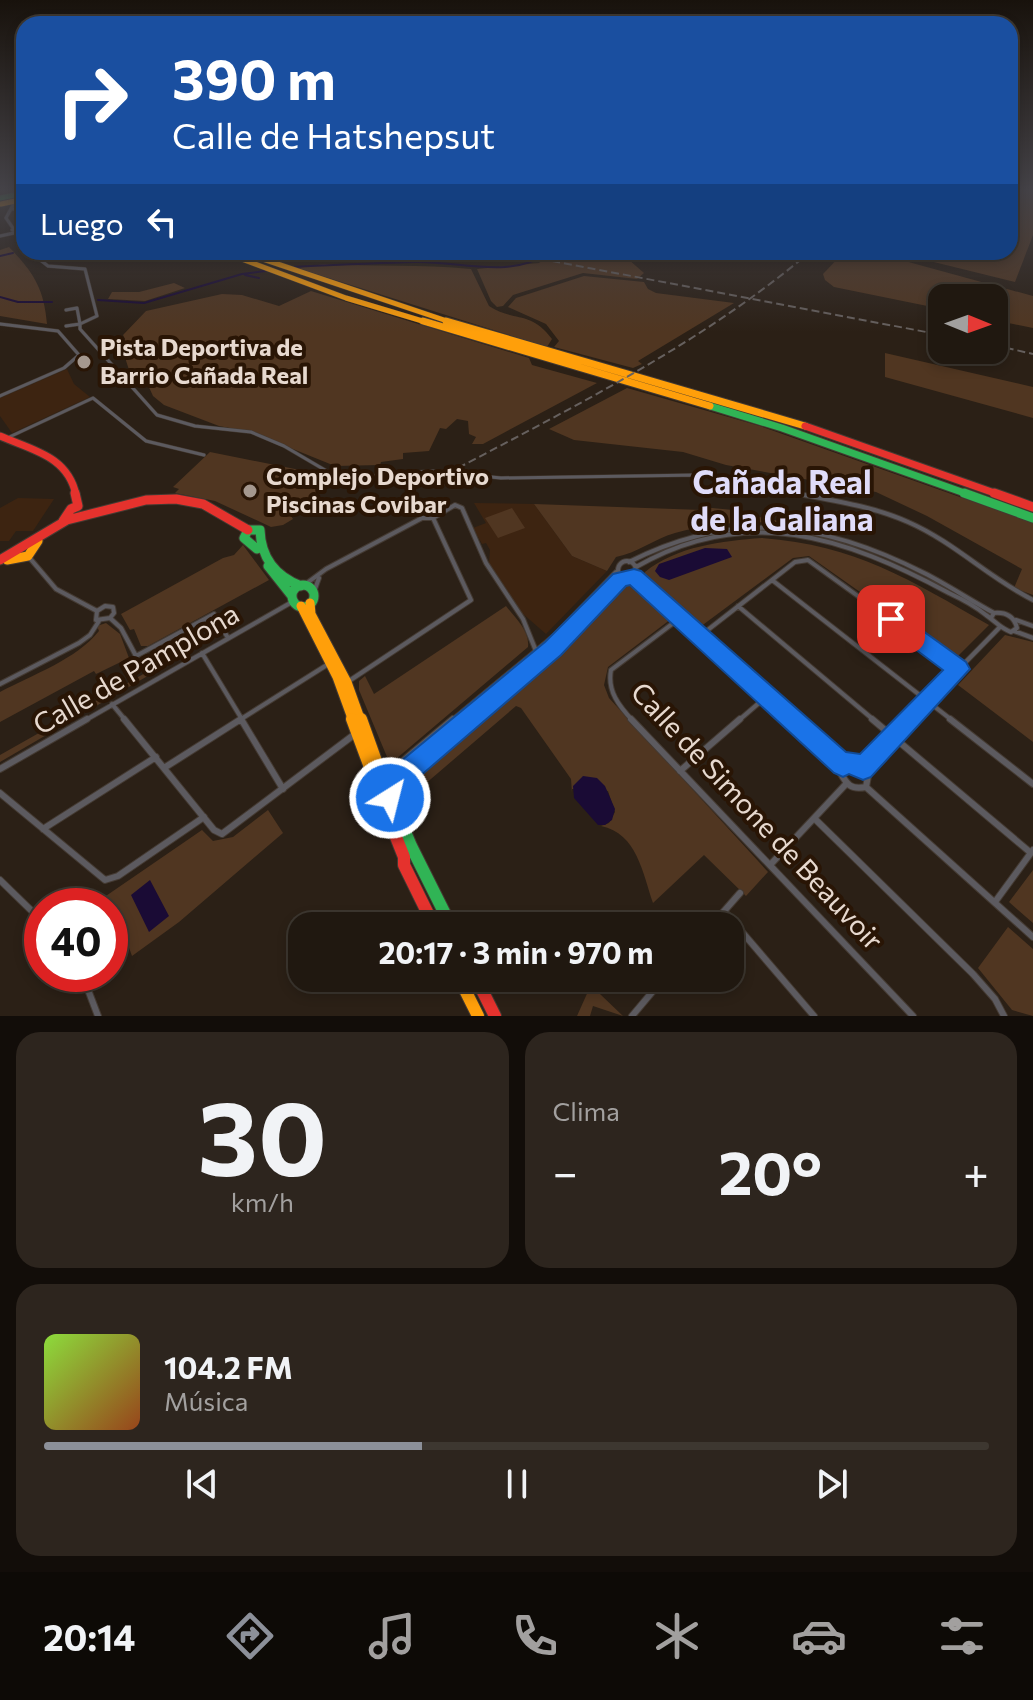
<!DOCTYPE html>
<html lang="es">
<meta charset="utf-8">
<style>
:root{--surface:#201810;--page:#2d251e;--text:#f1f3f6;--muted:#a2a09f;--line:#3d3730;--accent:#8c9099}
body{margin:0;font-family:Commissioner,sans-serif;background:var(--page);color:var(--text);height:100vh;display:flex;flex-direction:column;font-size:30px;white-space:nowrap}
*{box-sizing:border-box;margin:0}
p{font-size:26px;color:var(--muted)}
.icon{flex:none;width:44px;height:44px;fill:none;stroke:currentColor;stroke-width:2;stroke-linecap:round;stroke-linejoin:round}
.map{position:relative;height:1016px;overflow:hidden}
.drawer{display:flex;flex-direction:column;gap:16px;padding:16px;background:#120d09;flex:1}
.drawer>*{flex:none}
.banner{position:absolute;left:16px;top:16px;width:1002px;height:244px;border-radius:24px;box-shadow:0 4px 12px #0003,0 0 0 2px var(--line);background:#1a4fa0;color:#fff;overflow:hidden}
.needle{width:52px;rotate:91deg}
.buttons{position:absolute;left:928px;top:284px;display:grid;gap:16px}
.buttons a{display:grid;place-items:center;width:80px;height:80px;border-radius:16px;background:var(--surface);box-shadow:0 4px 12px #0003,0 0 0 2px var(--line);font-size:40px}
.speed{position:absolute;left:24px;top:888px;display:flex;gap:16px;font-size:40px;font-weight:700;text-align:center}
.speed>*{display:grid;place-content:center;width:104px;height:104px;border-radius:50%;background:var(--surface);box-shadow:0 4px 12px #0003,0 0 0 2px var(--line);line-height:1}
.speed .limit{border:12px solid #d22;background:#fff;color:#111}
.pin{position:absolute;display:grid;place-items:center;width:68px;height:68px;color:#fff;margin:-34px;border-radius:16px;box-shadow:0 4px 12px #0006}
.me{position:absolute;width:88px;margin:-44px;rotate:36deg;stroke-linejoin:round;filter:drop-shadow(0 0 6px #0008)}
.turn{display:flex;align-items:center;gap:28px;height:168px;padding:0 24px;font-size:36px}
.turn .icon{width:104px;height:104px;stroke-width:2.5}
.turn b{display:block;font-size:56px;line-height:68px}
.then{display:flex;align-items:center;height:76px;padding:0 24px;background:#0003;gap:16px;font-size:30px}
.big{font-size:60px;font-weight:700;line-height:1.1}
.drawer .tile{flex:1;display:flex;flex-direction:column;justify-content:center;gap:12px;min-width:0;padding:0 28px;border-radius:24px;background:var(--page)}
.drawer .dial{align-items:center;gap:0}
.dial b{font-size:104px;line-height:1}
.song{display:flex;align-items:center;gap:24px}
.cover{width:96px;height:96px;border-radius:12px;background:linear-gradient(135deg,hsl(90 70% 55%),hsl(20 70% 35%))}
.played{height:8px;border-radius:4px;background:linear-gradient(90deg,var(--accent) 40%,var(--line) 40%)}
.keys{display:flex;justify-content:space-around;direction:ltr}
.heat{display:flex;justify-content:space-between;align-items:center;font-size:44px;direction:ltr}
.drawer .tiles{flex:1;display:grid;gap:16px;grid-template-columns:1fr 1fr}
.tile:last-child{grid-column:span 2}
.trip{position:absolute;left:288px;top:912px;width:456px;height:80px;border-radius:24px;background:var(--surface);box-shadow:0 4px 12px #0003,0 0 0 2px var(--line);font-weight:700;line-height:80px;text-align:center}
.tabs{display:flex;height:128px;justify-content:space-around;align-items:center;background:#0d0a06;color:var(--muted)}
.tabs .icon{width:56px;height:56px}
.tabs .active{color:var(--accent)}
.tabs b{font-size:36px;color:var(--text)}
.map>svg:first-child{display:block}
.built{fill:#3d2411}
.green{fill:#503621}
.water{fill:#1a0b35}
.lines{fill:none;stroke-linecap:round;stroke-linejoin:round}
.stream{stroke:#1a0b35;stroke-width:2}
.street-far2-casing{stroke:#443a32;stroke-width:4}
.street-far1-casing{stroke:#443a32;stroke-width:6}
.street-casing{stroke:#443a32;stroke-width:8}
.fast-far3-casing{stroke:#443a32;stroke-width:6}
.fast-far2-casing{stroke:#443a32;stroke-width:9}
.fast-far1-casing{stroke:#443a32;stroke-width:11}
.fast-casing{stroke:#443a32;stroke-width:14}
.slow-far3-casing{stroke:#443a32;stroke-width:6}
.slow-far2-casing{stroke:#443a32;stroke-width:9}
.slow-far1-casing{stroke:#443a32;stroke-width:11}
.slow-casing{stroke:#443a32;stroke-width:14}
.jam-far2-casing{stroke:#443a32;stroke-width:9}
.jam-far1-casing{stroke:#443a32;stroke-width:11}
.jam-casing{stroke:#443a32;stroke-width:14}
.street-far2{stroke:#5c5a5f;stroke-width:3}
.street-far1{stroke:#5c5a5f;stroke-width:4}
.street{stroke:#5c5a5f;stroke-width:6}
.fast-far3{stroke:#30b455;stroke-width:5}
.fast-far2{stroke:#30b455;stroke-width:7}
.fast-far1{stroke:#30b455;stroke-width:9}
.fast{stroke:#30b455;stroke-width:12}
.slow-far3{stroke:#ff9f0a;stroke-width:5}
.slow-far2{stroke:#ff9f0a;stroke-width:7}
.slow-far1{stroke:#ff9f0a;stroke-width:9}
.slow{stroke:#ff9f0a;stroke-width:12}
.jam-far2{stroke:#e5322d;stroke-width:7}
.jam-far1{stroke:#e5322d;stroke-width:9}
.jam{stroke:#e5322d;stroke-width:12}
.rail{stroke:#66605e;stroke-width:2;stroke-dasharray:8 4;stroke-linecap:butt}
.route{fill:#1a73e8;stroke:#114b97;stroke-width:2}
.poi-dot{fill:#a5988e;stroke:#291505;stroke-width:3}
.labels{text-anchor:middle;stroke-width:8;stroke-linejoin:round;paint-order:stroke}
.poi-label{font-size:24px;font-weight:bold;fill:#e7d9cf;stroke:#291505;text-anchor:start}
.near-street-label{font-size:28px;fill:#e7d9cf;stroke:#291505}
.district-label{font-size:32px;font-weight:bold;fill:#e0dcf9;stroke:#291505}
</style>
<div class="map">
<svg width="1033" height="1016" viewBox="0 0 1033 1016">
<rect width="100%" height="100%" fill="#2b2016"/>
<path class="built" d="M67 369 74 384 90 397 12 433 0 416V398Z
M18 498 54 499 33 531H16L9 541H0V508Z
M474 503 534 504 572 556 607 571 546 634 522 613 489 563 490 550 486 543 482 544 473 528 486 523Z"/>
<path class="green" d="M1010 190H1033V235L1015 282 893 252H1010Z
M9 247C32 271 44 287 47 324L0 316V250Z
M554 252H620L644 273 637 279 583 273 513 295 503 306 497 307 491 301 477 269 539 263Z
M844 252H872L1033 296V328L994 320V298H942V309L834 287 825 280 823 274Z
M324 264C373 267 422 264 471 269L489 306C513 322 531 310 552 339L547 347 297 268Z
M584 276 644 282 648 289 656 293 734 303 638 361 642 364 633 368 554 347 559 341 546 324 508 307 516 298Z
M174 283 185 288 145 301 108 299 112 292H139Z
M311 291 529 358 532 365 597 383 483 444H472L476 437 469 434 468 421 457 419 446 429 440 428 429 451 403 453V459L381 462 380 465 335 466 251 432 219 426 164 405 153 396 148 385 130 373 120 342 125 339 123 335 146 311 222 294 242 295 279 306Z
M885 353 1033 387V418L885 377Z
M627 388 760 426 1033 523V595L1014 588 1022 569 927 516 876 492 726 465 683 452 574 440 549 429Z
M210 452 300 470 335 481 291 516 293 519 283 525 271 527 215 501 175 493 179 489 173 487Z
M534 504 702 510V507L743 511 744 514 789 523C750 521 713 522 675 533 654 539 637 553 616 557L607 571 572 556Z
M512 508 525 528 498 538 485 518Z
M762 538C856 545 910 580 989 625L955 659 809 556 793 558 700 627 644 577 645 572C677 546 722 541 762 538Z
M243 545 269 580 148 646H141L134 629 130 630 121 614 223 558 234 555Z
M629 583 671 619 608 667 604 685 609 698 768 872 746 896 704 855 653 903C643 874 637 833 601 826L609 823 615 812 608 791 572 789V793L571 779 521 708 516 706 417 791 409 812 403 797 406 788 559 656Z
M506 606C515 618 530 631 528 647L390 764 359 690V681L365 676 374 694Z
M106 623 120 634 129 658 96 674 94 671 0 722V692C32 675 77 659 99 631L97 626Z
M216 633 218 635 0 762V755Z
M1005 635 1033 642V742L958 685Z
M268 810 283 833 179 922 132 956 117 914 100 900 202 830 213 841 233 837Z
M1033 870V923L1009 902Z
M1008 927 1033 949V1016L1012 1010 978 968Z
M594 978H610L600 994 623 1016 593 1006 590 1016H577Z"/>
<path class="water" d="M705 548 727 549 732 557 669 580 660 577 655 571 659 564Z
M583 776 597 778 605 786 615 809 612 820 605 825H598L574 798 573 786Z
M150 880 169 916 149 932 131 895Z"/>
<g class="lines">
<path class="stream" d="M0 256 13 253
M291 267C333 265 374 263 416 262 459 261 512 280 549 252
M245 275 259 278
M0 297 18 302H52
M98 300 144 303 242 274 265 271"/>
<g class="street-far2-casing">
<path id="street-far2" d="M13 205 6 218 24 244
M13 209 24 208
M12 230 24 227
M0 236 14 233
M30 252 48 266 85 269 97 316 80 324V329L157 415 195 426 251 432 284 446 330 473 358 477 431 471 501 478 698 475 805 495
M66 310 77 308 80 324 66 326
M0 324 58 331 79 355 64 368 0 396
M5 439 93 398 146 441 204 455
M443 471 446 484"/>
</g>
<g class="street-far1-casing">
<path id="street-far1" d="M795 493C833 501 873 506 908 522 954 542 989 578 1033 600
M433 518 455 505 462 508 486 563 523 619 536 651
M28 556 56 589 97 611
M618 570a9 9 0 1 1 18 0a9 9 0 1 1-18 0Z
M629 562C733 509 822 521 924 573 948 585 970 600 994 613
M636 567C746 503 845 537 949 593 962 599 975 606 986 615 995 621 1000 628 1011 632L1017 628C1014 616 1006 612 994 613L991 618
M634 577 794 721
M772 580 953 721
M303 586 326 569 422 518H433L471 600 349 681
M315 589 319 578
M738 606 875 721
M97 611 105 606 113 607 114 613 110 618
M97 611 96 620 110 618
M110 618 121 628 136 656 214 614 228 638
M1016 620 1033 626
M1014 631 1033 638
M700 636 795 562 808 560 959 669
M202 653 243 721
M0 684 79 643 90 635 99 621
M112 704 126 721
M84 721 292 602
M238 721 330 663
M451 721 555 635 616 572
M467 721 553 648 623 578
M633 721C619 706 607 691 611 670L680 618
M738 721 766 697
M908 721 999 628"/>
</g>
<g class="street-casing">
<path id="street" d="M124 719 214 830 222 834 355 734
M241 719 283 789
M631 719 913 1016
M792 719 843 765
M872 719 1031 853
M950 719 1033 784
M846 763 859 765 868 776 866 787C851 790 847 785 840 772Z
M164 768 241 719
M863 768 910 719
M0 769 87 719
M680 771 740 719
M386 775 453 719
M394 783 469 719
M866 787 1033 937
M0 793 105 880 118 876 204 817
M815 819 973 974 995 999 1004 1016
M43 829 156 757
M771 864 846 784
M0 880 42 921
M995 902 1033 850
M724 911 814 1016
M711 926 740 893
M82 974 98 1016
M632 1016 664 978"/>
</g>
<g class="fast-far3-casing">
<path id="fast-far3" d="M0 198 24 193"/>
</g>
<g class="fast-far2-casing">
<path id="fast-far2" d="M710 406 782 428 970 495"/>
</g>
<g class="fast-far1-casing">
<path id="fast-far1" d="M964 493 1033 518
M248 530H260C261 558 275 576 301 586
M248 530 244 538 257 549
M268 566 291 595
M292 596a11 11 0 1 1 22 0a11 11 0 1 1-22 0Z"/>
</g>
<g class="fast-casing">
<path id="fast" d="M389 793 411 846 451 926"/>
</g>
<g class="slow-far3-casing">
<path id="slow-far3" d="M1 204 20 200
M223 252 346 298 429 323
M242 252 453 323"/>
</g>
<g class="slow-far2-casing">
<path id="slow-far2" d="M423 321 710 406
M446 321 805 426"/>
</g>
<g class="slow-far1-casing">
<path id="slow-far1" d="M7 560 28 556 38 541
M310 603 311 614 347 682 361 721
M301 606 337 677 353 721"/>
</g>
<g class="slow-casing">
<path id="slow" d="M352 719 374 778
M361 719 381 775
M381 775 392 781 387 794
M378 776 370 788 374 795 380 797
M459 978 478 1016"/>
</g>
<g class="jam-far2-casing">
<path id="jam-far2" d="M805 426 1000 495
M0 436C32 450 68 456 76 495"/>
</g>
<g class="jam-far1-casing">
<path id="jam-far1" d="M75 493 78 506
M994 493 1033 507
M63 521 71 509 78 506
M0 560 67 520 146 500 176 499 203 504 248 530"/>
</g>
<g class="jam-casing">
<path id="jam" d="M380 797 404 857V865L434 926
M476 978 495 1016"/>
</g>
<use href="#street-far2" class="street-far2"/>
<use href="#street-far1" class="street-far1"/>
<use href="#street" class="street"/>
<use href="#fast-far3" class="fast-far3"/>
<use href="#fast-far2" class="fast-far2"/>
<use href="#fast-far1" class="fast-far1"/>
<use href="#fast" class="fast"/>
<use href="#slow-far3" class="slow-far3"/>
<use href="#slow-far2" class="slow-far2"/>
<use href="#slow-far1" class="slow-far1"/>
<use href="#slow" class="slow"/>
<use href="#jam-far2" class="jam-far2"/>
<use href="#jam-far1" class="jam-far1"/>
<use href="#jam" class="jam"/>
<path class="rail" d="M505 252 942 335
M994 345 1033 354
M458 468C581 403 703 342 810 252"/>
</g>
<linearGradient id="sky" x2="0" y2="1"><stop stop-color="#18120c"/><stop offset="0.57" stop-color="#444247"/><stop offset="1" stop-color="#444247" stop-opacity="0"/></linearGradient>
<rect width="1033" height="332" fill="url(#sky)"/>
<path class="route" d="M634 569 641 571 846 752 860 754 943 670 883 625 880 619 883 613 891 610 898 613 966 662 970 669 871 777 863 780 849 774 843 777 834 773 630 585 626 586 561 655 404 790 399 807 390 810 381 807 378 798 384 775 545 642 613 574Z"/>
<g class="poi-dot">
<circle cx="84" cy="362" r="8"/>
<circle cx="250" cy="491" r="8"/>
</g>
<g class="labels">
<g class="poi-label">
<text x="100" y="356">Pista Deportiva de<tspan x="100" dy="28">Barrio Cañada Real</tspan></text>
<text x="266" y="485">Complejo Deportivo<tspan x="266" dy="28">Piscinas Covibar</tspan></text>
</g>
<g class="near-street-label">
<text transform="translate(136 669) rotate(-30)" y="10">Calle de Pamplona</text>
<text transform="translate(757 816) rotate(47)" y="10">Calle de Simone de Beauvoir</text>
</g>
<g class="district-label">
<text x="782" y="494">Cañada Real<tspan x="782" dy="37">de la Galiana</tspan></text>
</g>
</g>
</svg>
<div class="buttons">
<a><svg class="needle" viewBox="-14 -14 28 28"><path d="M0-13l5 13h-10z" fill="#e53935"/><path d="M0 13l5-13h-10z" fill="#a2a09f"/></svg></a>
</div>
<div class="speed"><div class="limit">40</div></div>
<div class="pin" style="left:891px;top:619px;background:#d93025"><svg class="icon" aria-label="arrive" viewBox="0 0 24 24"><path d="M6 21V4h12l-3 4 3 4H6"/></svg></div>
<svg class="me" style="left:390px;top:798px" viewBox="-20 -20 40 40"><circle r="17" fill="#1a73e8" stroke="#fff" stroke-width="3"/><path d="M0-11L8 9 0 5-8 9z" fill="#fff"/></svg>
<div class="trip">20:17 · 3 min · 970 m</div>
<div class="banner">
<div class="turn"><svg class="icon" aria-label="right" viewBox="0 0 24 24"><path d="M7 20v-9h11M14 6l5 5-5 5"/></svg><div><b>390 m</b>Calle de Hatshepsut</div></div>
<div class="then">Luego<svg class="icon" aria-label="left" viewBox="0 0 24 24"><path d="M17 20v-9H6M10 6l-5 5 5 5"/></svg></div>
</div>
</div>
<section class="drawer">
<div class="tiles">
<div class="tile dial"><b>30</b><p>km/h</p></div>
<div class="tile"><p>Clima</p>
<div class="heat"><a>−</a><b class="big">20°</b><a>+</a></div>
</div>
<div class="tile">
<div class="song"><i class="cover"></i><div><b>104.2 FM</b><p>Música</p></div></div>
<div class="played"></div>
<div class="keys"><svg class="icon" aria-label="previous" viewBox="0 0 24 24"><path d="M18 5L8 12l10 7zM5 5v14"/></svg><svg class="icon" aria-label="pause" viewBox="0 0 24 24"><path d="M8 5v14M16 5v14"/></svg><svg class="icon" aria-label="next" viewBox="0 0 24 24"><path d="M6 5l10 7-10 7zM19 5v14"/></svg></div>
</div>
</div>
</section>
<nav class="tabs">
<b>20:14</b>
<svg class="icon active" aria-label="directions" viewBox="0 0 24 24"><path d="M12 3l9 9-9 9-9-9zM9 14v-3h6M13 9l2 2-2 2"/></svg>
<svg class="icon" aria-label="music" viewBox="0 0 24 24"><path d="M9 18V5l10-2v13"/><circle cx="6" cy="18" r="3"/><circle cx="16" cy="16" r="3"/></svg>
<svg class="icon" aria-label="phone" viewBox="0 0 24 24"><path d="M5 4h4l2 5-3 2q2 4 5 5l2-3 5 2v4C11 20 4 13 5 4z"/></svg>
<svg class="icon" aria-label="climate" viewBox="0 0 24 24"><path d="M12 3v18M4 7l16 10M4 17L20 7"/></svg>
<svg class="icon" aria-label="car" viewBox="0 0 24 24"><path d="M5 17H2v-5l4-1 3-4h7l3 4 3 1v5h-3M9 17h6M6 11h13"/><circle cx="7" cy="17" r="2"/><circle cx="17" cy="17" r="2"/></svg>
<svg class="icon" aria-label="filters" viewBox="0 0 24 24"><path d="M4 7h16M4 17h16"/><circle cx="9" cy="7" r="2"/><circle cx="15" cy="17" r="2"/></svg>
</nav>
